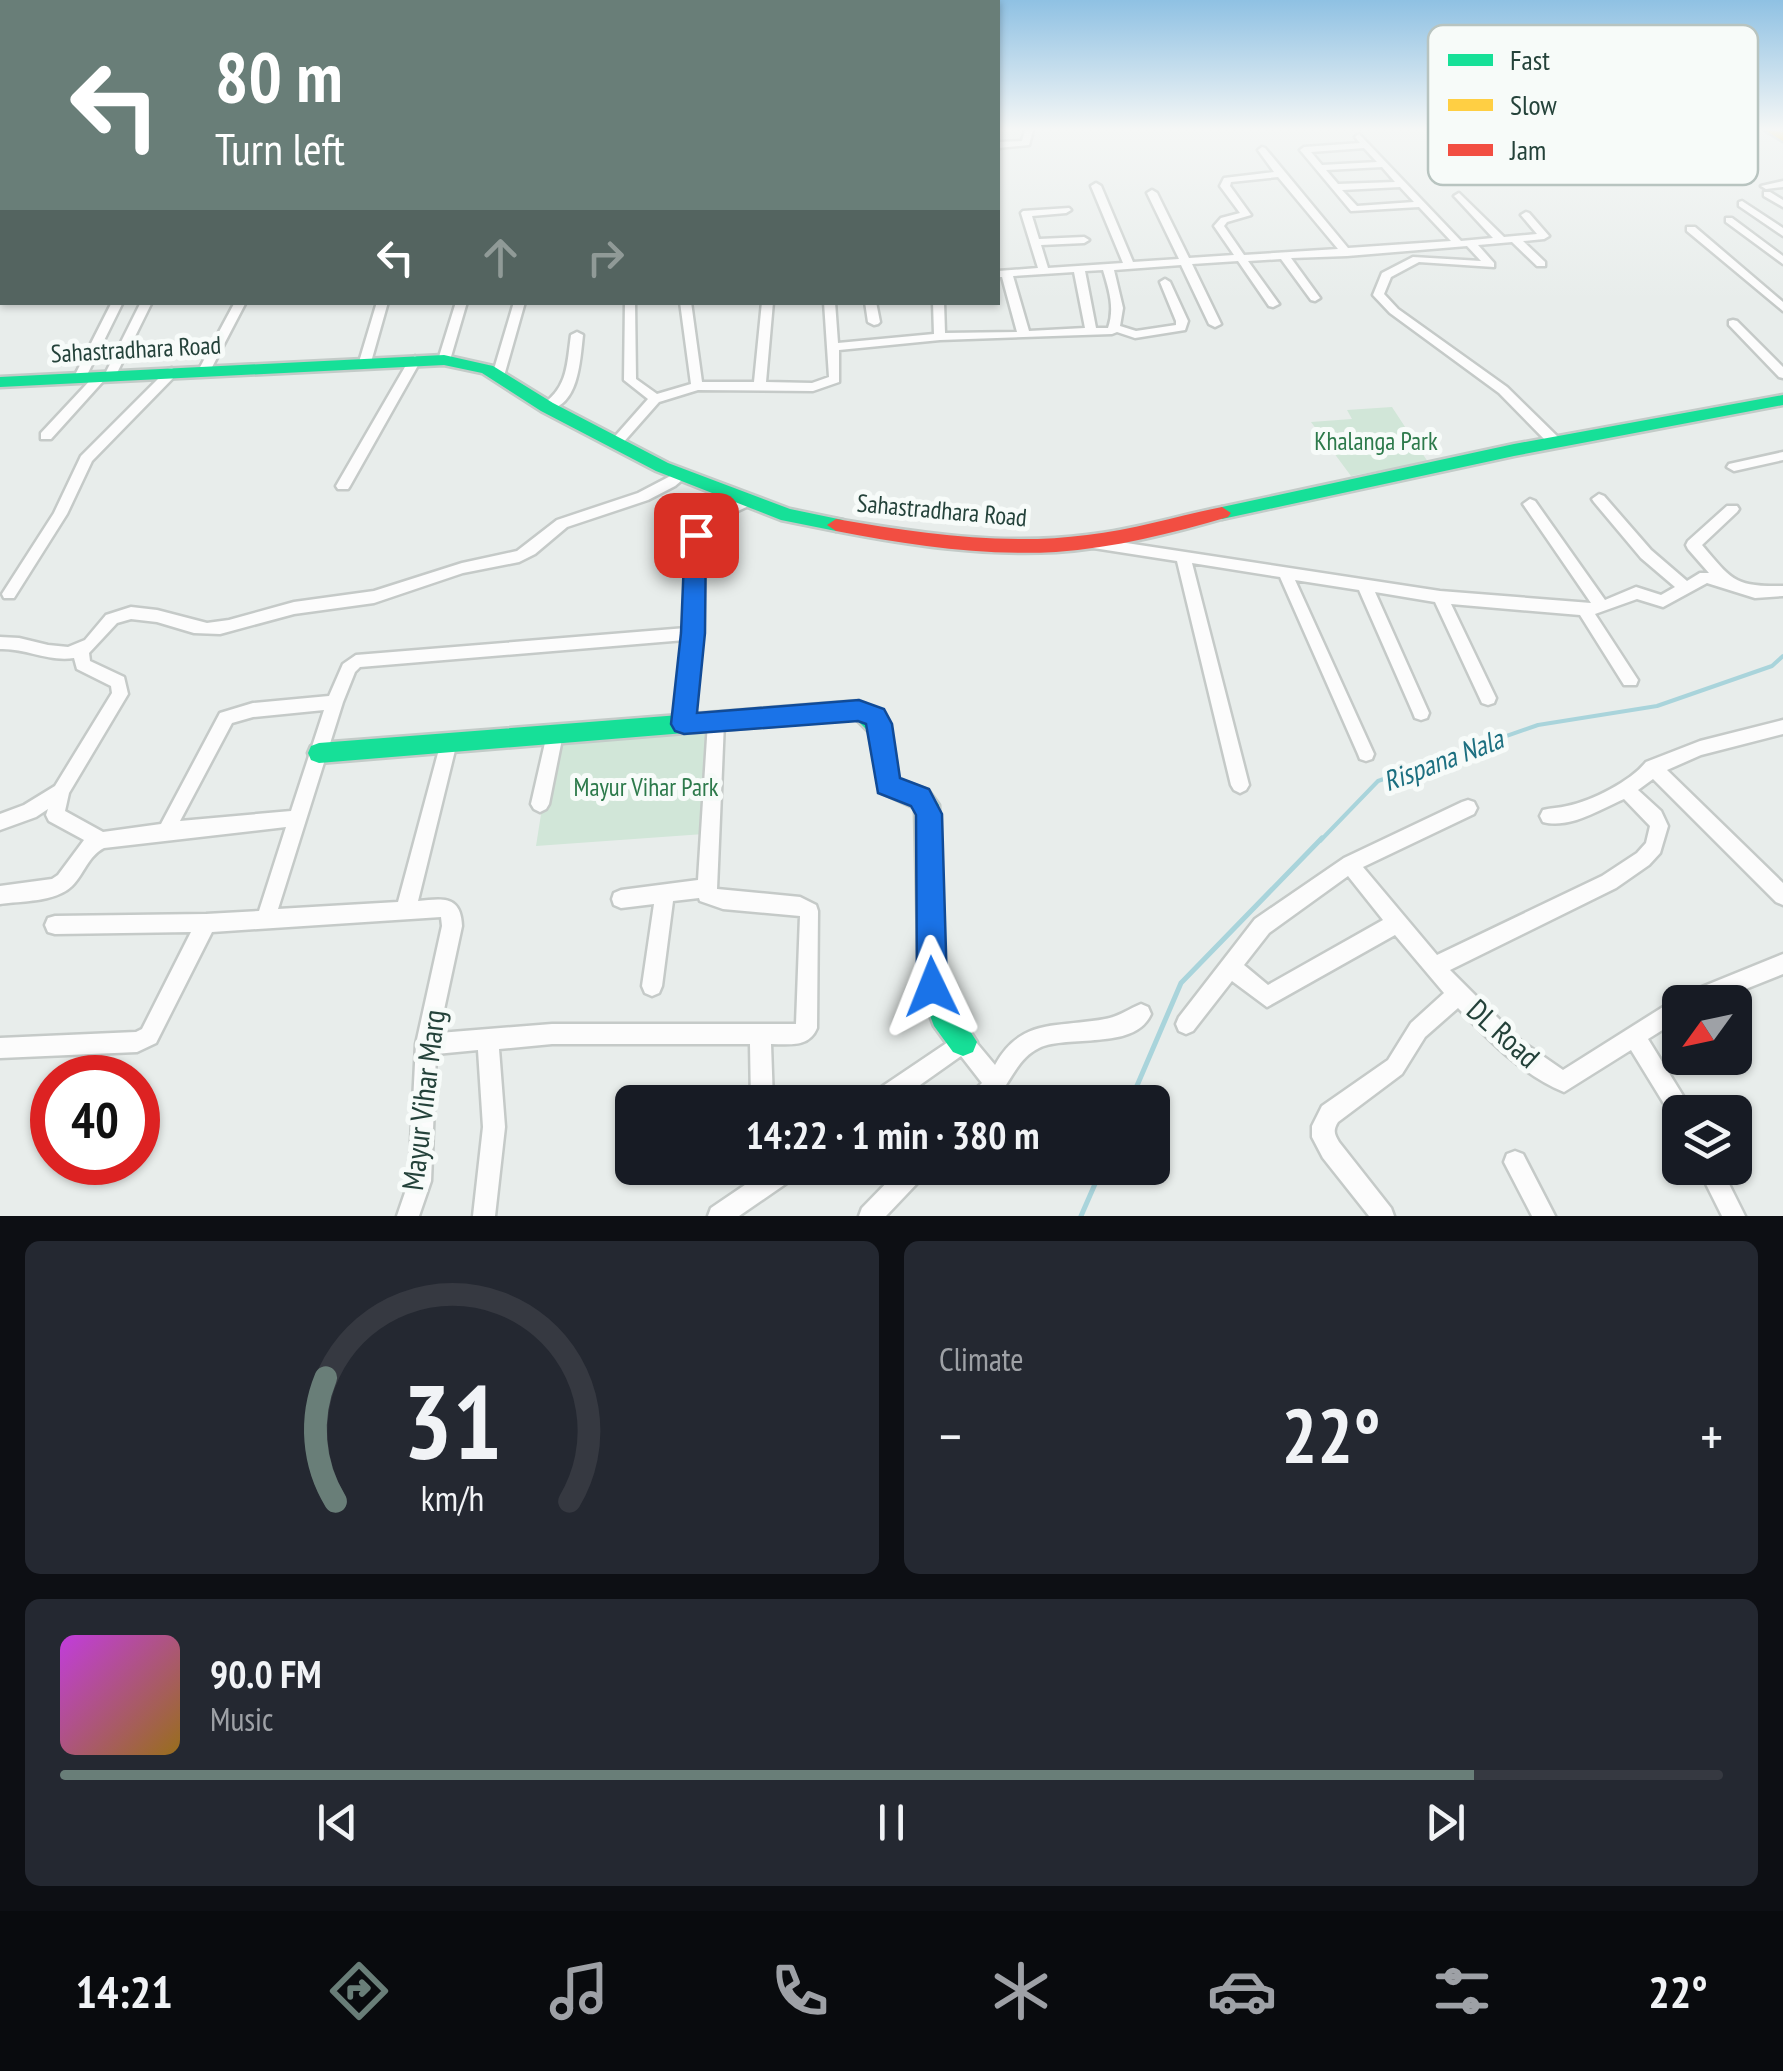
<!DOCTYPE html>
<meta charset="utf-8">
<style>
:root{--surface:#171b24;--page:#242831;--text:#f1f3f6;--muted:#9ea1a6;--line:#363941;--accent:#697e78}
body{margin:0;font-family:"PT Sans Narrow",sans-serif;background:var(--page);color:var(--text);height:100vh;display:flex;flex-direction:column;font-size:38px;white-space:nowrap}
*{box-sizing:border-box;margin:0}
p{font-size:32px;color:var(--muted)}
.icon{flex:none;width:55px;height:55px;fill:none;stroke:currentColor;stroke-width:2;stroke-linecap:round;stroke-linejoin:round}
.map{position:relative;height:1216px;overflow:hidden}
.sheet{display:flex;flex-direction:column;gap:25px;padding:25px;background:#0d0f14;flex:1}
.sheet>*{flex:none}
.hud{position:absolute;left:0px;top:0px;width:1000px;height:305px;box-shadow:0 2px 8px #0004;background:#697e78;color:#fff;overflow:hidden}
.needle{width:65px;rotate:237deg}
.fabs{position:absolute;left:1662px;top:985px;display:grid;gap:20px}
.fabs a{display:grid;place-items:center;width:90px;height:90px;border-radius:15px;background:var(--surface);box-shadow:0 2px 8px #0004;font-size:50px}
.speed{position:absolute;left:30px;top:1055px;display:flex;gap:20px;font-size:50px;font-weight:700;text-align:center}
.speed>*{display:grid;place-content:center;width:130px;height:130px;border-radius:50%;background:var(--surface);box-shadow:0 2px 8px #0004;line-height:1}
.speed .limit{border:15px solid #d22;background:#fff;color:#111}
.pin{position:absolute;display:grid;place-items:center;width:85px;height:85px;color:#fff;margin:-42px;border-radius:20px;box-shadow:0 5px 15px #0006}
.me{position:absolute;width:110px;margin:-55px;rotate:358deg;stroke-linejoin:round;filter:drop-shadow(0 0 8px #0008)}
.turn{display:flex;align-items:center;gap:35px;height:210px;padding:0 50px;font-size:45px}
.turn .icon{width:130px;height:130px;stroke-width:2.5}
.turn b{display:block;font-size:70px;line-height:85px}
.lanes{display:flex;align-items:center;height:95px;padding:0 50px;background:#0003;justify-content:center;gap:50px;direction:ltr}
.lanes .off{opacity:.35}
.big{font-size:75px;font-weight:600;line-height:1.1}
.sheet .tile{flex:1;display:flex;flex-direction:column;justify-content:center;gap:15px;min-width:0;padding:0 35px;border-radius:15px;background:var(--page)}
.sheet .dial{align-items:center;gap:0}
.dial svg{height:260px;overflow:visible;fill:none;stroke:var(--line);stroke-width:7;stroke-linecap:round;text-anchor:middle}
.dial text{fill:var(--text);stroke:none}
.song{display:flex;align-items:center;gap:30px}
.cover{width:120px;height:120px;border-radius:15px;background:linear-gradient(135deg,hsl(290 70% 55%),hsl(40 70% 35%))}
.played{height:10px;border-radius:5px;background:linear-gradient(90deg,var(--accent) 85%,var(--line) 85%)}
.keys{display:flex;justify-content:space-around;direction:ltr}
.heat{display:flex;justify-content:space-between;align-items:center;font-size:55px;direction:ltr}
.sheet .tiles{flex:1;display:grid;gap:25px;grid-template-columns:1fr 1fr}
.tile:last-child{grid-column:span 2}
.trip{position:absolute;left:615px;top:1085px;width:555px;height:100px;border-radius:15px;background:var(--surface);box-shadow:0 2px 8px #0004;font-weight:600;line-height:100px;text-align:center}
.tabs{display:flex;height:160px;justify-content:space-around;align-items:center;background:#090b0e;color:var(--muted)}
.tabs .icon{width:70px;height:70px}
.tabs .on{color:var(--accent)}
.tabs b{font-size:45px;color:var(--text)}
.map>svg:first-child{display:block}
.green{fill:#d1e6d8}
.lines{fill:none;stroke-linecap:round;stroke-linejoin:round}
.stream-far1{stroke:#a9d4db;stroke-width:4}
.stream{stroke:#a9d4db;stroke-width:5}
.street-casing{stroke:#c5cac8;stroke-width:5}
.fast-casing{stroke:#c3cbc8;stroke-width:5}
.slow-casing{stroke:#c3cbc8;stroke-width:5}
.jam-casing{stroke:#c3cbc8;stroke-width:5}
.street{fill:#fcfcfc;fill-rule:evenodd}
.fast{fill:#16e098;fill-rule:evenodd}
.slow{fill:#ffcf43;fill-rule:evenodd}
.jam{fill:#f24e42;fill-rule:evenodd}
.route{fill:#1a73e8;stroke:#114b97;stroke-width:2.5}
.labels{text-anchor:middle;stroke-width:10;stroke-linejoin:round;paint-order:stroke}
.street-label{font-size:25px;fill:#24423a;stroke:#f7fbf9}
.park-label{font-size:25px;fill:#2d7a4b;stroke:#f7fbf9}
.water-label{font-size:28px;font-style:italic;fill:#1c6f80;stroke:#f7fbf9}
.near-street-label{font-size:30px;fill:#24423a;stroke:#f7fbf9}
.key{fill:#f7fbf9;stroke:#b8c4c0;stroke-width:2.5}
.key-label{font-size:28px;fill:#24423a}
</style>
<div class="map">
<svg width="1783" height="1216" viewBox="0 0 1783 1216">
<rect width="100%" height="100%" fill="#e8edeb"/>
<path class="green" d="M1392 407 1428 462 1351 476 1311 422 1352 419 1347 410Z
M706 732 704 834 536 846 552 745Z"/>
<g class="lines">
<path class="stream-far1" d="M1320 841 1378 781 1538 725 1657 706 1772 666 1783 656"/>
<path class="stream" d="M1130 1102 1181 983 1322 838
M1081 1216 1102 1168"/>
<g class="street-casing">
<path id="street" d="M1025 130H1033L1029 145 998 148V142L1022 141Z
M1359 134 1461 241 1493 238 1456 198 1454 196 1459 193 1504 237 1537 234 1521 215 1526 212 1529 213 1549 236 1544 239 1523 241 1545 262V266H1537L1512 242 1478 245 1494 263V267L1419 262 1391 277 1384 294 1398 309 1507 387 1560 439 1561 442 1560 445H1550L1499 393 1390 313 1373 295 1382 273 1413 257 1481 261 1467 246 1347 256 1291 258 1320 298 1315 301 1311 300 1281 259 1248 261 1279 304 1273 307 1269 306 1238 261 1192 264 1221 324 1215 327 1209 324 1181 265 1114 270 1123 308 1120 326 1136 331 1176 325V321L1160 282 1165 279 1170 282 1188 321 1185 330 1135 338 1117 332 1112 334 940 340 839 350V382L813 391 698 390 659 402 621 445H611L610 442 648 399 624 380 625 302H635L636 379 657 394 691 384 680 302H691L702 382H754L762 302H773L766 382 812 383 829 377 824 302H835L838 343 934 334 933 302H944L945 333 1017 332 1002 277H998V271L1038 268 1021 213 1023 211 1069 208 1071 210 1066 213 1032 216 1039 239 1084 237 1089 240 1084 243 1041 245 1048 268 1123 263 1091 186 1096 183 1101 186 1133 262 1179 259 1147 193 1152 190 1157 193 1189 258 1234 255 1214 226 1221 218 1240 213 1220 186 1224 178 1274 172 1258 150 1262 147 1265 148 1348 248 1451 241 1419 207 1351 211 1300 150 1304 147 1360 143 1355 137ZM1364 148 1377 162 1322 165 1311 152ZM1382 167 1395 182 1338 184 1326 170ZM1278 177 1338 249 1244 255 1224 226 1227 222 1251 215 1230 186 1231 182ZM1400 187 1414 202 1357 206 1342 190ZM1103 270C1109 290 1115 308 1108 328H1096L1085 271ZM1074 272 1085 328 1029 331 1013 276Z
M2 138V145L0 146V139Z
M1783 181V187L1766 189 1761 186Z
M1764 192H1770L1783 200V207L1764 196Z
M1742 201 1783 228V236L1739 206V202Z
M1726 218H1732L1783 256V264L1726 222Z
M1687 227H1695L1783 302V311L1687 231Z
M0 229H2V235H0Z
M0 256H2V262H0Z
M0 286H2V293H0Z
M112 302H123L86 377 80 381 76 380 74 377Z
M141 302H152L114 379 106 378 51 439H41V433L97 373 105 374Z
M235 302H246L210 371 208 374H200L198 371Z
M377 302H388L371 362 365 366 359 362Z
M456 302H467L450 360 444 364 438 360Z
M514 302H525L504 376 498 380 492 376Z
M865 302H876L880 322 878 324 874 325 868 322Z
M1733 320 1737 321 1783 367V378L1779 377 1729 325V321Z
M577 332 583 335C580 361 579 410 543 410V404C568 387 567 363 571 335Z
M415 356 421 360 350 486 348 489H338L336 486 409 360Z
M172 368 178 372 176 375 92 461 67 514 14 598H4L2 594 54 513 81 456 168 369Z
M1783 452V460L1734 471 1727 467 1729 464Z
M682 470 689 474 675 486 648 500 567 527 535 554 519 562 463 573 374 603 294 614 220 634 194 633 157 622 131 619 117 623 89 653 90 661 124 677 128 694 69 793 65 811 103 832 161 824 220 713 253 703 329 696 343 664 356 655 686 628 689 535 702 517 745 497H755L757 500 755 503 712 523 703 536 701 633 690 729 684 731 678 729 676 724 685 640 360 667 355 672 343 702 278 909 398 902 441 742 443 737 449 735 455 737 457 742 418 901C441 899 461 894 462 926L439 1033 552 1024H796L800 916 723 909 700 901 699 898 673 901 662 986 659 993 652 996 645 993 642 986 654 904 621 908 614 905 612 899 614 893 621 890 698 880 708 722 710 717 716 715 722 717 724 722 717 889 800 897 816 905 818 911 817 1028C809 1048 789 1044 771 1044L773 1102H751L750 1044H552L499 1049 505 1127 495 1216H473L483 1127 478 1050 436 1054 431 1181 419 1216H397L409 1181 416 1044 442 926 441 917 212 932 156 1043 137 1052 0 1058V1038L136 1032 142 1029 191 932 55 934 48 932 45 925 48 918 55 916 206 914 259 911 286 827 104 848C88 856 84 874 72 886 56 902 21 901 0 904V886L52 879 58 875 84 840 49 821 46 815 48 809 36 817 0 830V814L24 805 55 786 112 693 111 686 77 669 74 658C48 662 26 648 0 649V637L19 638 48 645 68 647 85 640 106 615 131 607 157 610 207 623 229 620 294 602 374 591 462 563 517 551 557 520 638 493ZM324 710 291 811 180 821 232 723 253 717Z
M1599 494 1604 496 1651 550 1687 581 1700 573H1709L1688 549 1686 545 1688 541 1727 506H1737L1739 509 1737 512 1702 545C1732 580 1734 587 1783 586V596L1755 598 1707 583 1663 607 1637 599 1595 614 1638 680 1636 685H1624L1580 615 1451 604 1496 698 1494 703 1488 705 1482 703 1435 602 1375 592 1429 713 1427 718 1421 720 1415 718 1413 713 1359 590 1295 580 1374 754 1372 759 1366 761 1360 759 1358 754 1280 577 1192 563 1249 785 1246 790 1240 793 1234 790 1231 785 1177 561 1087 547 1080 542 1087 537 1440 591 1591 603 1523 504 1530 499 1535 501 1605 600 1636 587 1661 595 1675 587 1641 558 1594 502 1592 499Z
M1783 720V734L1701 755 1667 770 1783 883V905L1776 902 1653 779 1638 790 1661 811 1668 826 1660 853 1649 865 1616 888 1450 970 1521 1041 1563 1070 1682 995 1783 954V974L1713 1002H1680V1019L1648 1039 1693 1112H1680V1122L1674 1120 1631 1050 1564 1092C1521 1074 1490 1041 1458 1008L1425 1037 1402 1074 1338 1122C1333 1130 1334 1134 1339 1142L1391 1208 1394 1216H1369L1323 1158 1312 1137V1126L1322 1106 1388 1060 1411 1023 1444 993 1395 935 1267 1007 1232 981 1193 1031 1186 1034 1179 1031 1176 1024 1179 1017 1255 919 1344 858 1462 802 1468 800 1474 802 1477 808 1474 814 1363 867 1437 955 1602 876 1637 853 1646 843 1650 826 1624 799C1599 810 1570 829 1543 822L1540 816 1543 810C1551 808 1559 808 1567 806 1592 801 1631 781 1646 762L1700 741ZM1348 876 1383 920 1268 985 1244 965 1269 933Z
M555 727 561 729 563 734 549 804 546 809 540 812 534 809 531 804 547 734 549 729Z
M1141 1004 1148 1007 1151 1014C1135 1051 1069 1034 1039 1048 1016 1059 1010 1085 993 1102H967L970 1094 982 1083 961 1056 896 1102H868L871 1094 963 1032 970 1035 995 1065C1021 1017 1059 1028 1105 1019 1118 1017 1129 1009 1141 1004Z
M1515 1151 1523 1154 1555 1216H1532L1504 1162 1507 1154Z
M770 1168H800L797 1176 739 1216H708L711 1208Z
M901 1168H927L924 1176 886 1216H859L862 1208Z
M1698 1168H1721L1745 1216H1722Z"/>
</g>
<g class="fast-casing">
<path id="fast" d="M444 355 493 366 553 403 668 463 790 509 843 520 845 525 836 531 781 520 656 471 541 411 482 373 444 365 0 387V377Z
M1783 395V405L1514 456 1222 519 1213 513 1222 507 1514 444Z
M859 701C894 713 894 747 898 779L928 790 939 805 945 987 954 1006 977 1042 973 1052 963 1056 953 1052 934 1026 919 987 915 808 880 792 869 732 856 719 319 763 311 760 308 753 311 746 319 743Z"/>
</g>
<g class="slow-casing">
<path id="slow" d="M1765 130 1783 132V141Z"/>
</g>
<g class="jam-casing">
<path id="jam" d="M1222 507 1231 513 1228 517C1173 533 1114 548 1056 552 982 556 908 545 836 531L827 525 836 519C918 533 1004 546 1087 535 1133 530 1177 516 1222 507Z"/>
</g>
<use href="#street" class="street"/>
<use href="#fast" class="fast"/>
<use href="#slow" class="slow"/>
<use href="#jam" class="jam"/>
</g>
<linearGradient id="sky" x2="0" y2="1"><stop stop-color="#8fc1e3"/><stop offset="0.43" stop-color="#f5f7f6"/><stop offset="1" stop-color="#f5f7f6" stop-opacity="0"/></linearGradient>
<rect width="1783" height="300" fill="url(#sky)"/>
<path class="route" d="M696 528 706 535 705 633 697 713 859 700 884 709 892 724 900 778 929 789 942 814 947 987 943 997 932 1002 921 997 917 987 916 815 911 806 878 793 866 724 858 721 684 734 675 731 671 724 681 633 685 535Z"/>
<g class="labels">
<g class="street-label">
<text transform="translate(136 349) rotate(-3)" y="9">Sahastradhara Road</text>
<text transform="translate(942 510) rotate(5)" y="9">Sahastradhara Road</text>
</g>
<g class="park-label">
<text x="1376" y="450">Khalanga Park</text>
<text x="646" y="796">Mayur Vihar Park</text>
</g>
<g class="water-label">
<text transform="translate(1443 760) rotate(-21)" y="10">Rispana Nala</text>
</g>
<g class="near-street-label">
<text transform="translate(1503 1034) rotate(42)" y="10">DL Road</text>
<text transform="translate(424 1100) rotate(-83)" y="10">Mayur Vihar Marg</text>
</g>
</g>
<rect x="1428" y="25" width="330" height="160" rx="15" class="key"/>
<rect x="1448" y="54" width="45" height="12" fill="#16e098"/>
<rect x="1448" y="99" width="45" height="12" fill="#ffcf43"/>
<rect x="1448" y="144" width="45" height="12" fill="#f24e42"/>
<g class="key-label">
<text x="1510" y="70">Fast</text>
<text x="1510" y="115">Slow</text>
<text x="1510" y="160">Jam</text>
</g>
</svg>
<div class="fabs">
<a><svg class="needle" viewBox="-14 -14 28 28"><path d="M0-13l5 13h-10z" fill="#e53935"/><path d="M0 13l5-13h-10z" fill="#9ea1a6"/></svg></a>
<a><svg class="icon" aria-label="layers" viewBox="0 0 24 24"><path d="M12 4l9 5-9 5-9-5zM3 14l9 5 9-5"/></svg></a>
</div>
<div class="speed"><div class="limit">40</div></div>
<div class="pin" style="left:696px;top:535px;background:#d93025"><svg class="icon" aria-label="arrive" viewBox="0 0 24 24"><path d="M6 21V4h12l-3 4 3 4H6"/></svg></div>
<svg class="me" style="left:932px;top:987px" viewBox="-20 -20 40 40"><path d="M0-17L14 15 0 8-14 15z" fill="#1a73e8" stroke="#fff" stroke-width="4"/></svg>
<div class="trip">14:22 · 1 min · 380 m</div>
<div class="hud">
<div class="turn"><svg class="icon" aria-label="left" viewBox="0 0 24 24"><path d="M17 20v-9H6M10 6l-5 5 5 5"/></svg><div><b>80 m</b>Turn left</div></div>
<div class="lanes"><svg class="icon" aria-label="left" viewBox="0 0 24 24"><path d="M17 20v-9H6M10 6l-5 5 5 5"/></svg><svg class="icon off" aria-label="ahead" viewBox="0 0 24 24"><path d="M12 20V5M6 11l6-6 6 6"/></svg><svg class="icon off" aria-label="right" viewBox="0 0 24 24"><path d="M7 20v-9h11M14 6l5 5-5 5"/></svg></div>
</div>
</div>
<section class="sheet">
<div class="tiles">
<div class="tile dial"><svg viewBox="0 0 100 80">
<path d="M14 69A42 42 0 1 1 86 69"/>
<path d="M14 69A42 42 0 0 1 11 31" stroke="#697e78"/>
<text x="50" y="56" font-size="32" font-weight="700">31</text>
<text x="50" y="72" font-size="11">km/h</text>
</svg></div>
<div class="tile"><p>Climate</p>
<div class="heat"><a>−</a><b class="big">22°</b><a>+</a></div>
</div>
<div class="tile">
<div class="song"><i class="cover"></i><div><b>90.0 FM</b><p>Music</p></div></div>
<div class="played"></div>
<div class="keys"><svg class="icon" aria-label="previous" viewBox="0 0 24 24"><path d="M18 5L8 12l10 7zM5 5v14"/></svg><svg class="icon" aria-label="pause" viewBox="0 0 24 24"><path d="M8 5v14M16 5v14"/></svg><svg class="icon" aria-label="next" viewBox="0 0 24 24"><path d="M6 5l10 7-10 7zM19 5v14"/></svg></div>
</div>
</div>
</section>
<nav class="tabs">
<b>14:21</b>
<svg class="icon on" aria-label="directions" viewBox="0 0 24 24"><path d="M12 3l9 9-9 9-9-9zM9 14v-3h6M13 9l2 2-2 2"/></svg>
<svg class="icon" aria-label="music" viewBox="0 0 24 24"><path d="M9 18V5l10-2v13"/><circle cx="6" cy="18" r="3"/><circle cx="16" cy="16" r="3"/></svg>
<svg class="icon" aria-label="phone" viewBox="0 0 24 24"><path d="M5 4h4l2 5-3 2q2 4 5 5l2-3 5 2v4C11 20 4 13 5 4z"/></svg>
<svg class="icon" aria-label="climate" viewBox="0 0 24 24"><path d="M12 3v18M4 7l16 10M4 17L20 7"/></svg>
<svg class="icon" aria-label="car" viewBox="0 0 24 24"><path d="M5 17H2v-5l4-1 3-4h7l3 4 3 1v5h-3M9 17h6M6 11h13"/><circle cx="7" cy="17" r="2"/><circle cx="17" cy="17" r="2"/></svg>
<svg class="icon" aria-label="filters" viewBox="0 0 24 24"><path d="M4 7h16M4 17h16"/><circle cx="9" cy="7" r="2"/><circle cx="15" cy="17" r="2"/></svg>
<b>22°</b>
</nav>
